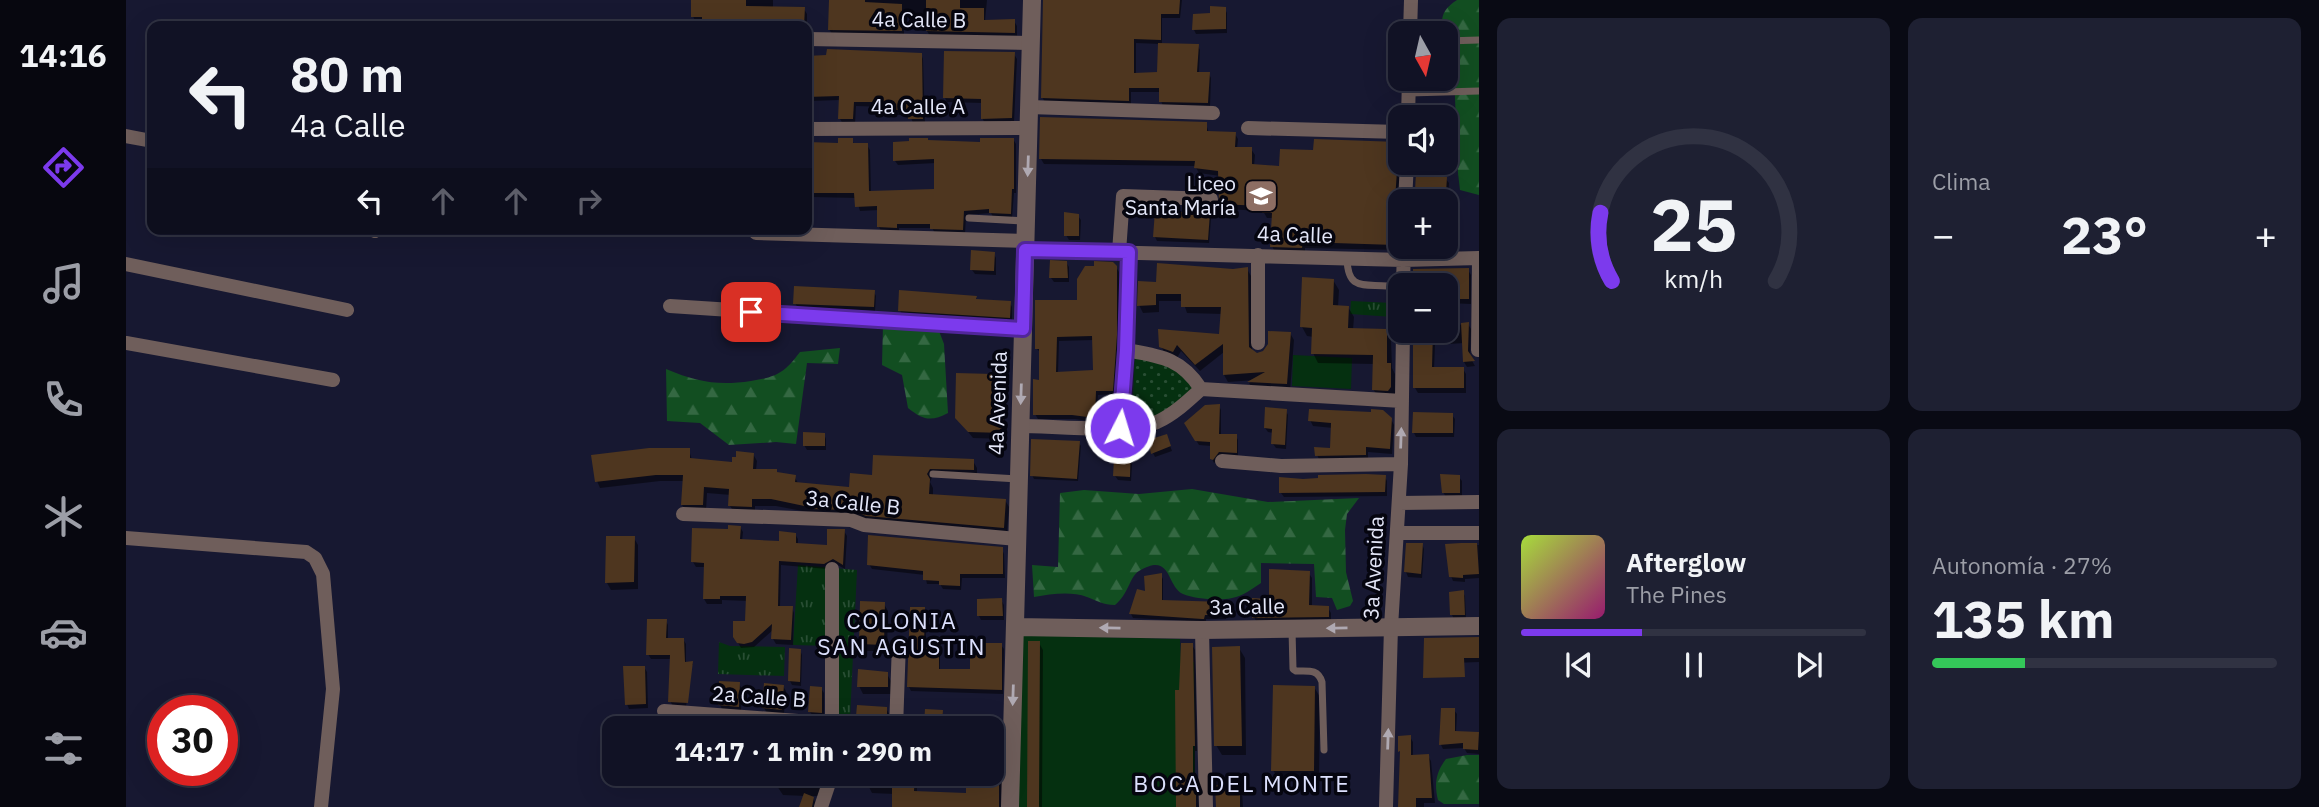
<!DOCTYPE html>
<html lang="es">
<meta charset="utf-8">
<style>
:root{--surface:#111225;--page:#1e2032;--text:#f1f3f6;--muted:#9c9ea7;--line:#303242;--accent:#7c3aed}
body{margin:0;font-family:"IBM Plex Sans",sans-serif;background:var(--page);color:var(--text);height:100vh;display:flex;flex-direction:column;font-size:26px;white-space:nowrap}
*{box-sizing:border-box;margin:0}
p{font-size:23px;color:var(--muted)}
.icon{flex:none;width:38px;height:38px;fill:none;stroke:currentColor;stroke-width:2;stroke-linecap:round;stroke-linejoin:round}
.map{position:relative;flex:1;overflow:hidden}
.details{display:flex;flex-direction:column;gap:18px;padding:18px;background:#090a14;width:840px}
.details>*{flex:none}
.top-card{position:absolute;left:21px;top:21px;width:665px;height:214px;border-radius:14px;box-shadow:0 7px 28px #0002,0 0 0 2px var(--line);background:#111225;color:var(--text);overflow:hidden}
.needle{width:46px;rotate:172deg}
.tools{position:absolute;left:1262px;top:21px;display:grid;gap:14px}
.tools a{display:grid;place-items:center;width:70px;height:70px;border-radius:14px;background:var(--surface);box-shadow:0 7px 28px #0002,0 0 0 2px var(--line);font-size:35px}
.speed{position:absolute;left:21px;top:695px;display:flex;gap:14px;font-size:35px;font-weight:700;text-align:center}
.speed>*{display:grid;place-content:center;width:91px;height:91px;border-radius:50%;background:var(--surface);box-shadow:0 7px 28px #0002,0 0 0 2px var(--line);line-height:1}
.speed .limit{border:10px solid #d22;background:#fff;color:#111}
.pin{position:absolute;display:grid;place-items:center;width:60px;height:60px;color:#fff;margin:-30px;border-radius:14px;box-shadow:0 4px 10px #0006}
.me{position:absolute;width:77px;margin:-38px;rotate:5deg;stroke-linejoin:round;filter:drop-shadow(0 0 5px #0008)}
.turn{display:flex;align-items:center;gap:24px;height:147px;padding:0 28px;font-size:32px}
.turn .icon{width:91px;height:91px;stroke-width:2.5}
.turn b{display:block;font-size:49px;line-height:60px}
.lanes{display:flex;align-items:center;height:66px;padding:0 28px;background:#0003;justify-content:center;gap:35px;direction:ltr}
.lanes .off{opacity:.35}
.big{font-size:52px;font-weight:800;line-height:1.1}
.details .widget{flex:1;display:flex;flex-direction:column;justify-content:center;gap:10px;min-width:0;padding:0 24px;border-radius:14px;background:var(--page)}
.details .dial{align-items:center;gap:0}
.dial svg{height:182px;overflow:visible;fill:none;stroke:var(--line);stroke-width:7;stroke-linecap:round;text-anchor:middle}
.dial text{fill:var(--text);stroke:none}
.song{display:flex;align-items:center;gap:21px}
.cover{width:84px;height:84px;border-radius:10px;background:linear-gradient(135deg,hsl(80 70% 55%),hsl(320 70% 35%))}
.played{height:7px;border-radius:4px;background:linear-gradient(90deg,var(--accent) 35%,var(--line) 35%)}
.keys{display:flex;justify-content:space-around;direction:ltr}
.heat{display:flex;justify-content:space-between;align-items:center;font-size:38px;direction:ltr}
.charge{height:10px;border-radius:5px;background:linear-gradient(90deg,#34c759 27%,var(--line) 0)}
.details .tiles{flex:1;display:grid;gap:18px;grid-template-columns:repeat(2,1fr)}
.trip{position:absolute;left:476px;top:716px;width:402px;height:70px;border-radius:14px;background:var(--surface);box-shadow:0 7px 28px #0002,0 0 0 2px var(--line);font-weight:800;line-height:70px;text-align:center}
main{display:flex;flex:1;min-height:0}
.dock{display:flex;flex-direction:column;width:126px;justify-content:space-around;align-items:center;background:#07070f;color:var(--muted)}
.dock .icon{width:49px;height:49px}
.dock .selected{color:var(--accent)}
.dock b{font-size:32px;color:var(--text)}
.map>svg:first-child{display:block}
.grass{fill:url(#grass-tufts)}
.forest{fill:url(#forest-firs)}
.park{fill:url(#park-dots)}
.garden{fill:#053010}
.shadow{fill:#0007;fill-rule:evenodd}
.building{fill:#4e361f;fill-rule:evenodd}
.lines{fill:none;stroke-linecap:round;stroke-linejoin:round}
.service{stroke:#6f5e5b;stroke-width:7}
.minor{stroke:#6f5e5b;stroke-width:14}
.tertiary{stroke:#6f5e5b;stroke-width:18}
.oneway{fill:#afa9b2}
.route-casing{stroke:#51269a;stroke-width:18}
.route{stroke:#7c3aed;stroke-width:12}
.labels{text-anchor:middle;stroke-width:7;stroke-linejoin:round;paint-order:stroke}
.street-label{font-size:21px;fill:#e4e7f9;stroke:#05050f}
.poi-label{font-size:21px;fill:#e4e7f9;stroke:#05050f;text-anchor:end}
.neighbourhood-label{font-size:23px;letter-spacing:2px;fill:#dce0fd;stroke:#05050f}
</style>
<main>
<nav class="dock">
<b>14:16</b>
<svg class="icon selected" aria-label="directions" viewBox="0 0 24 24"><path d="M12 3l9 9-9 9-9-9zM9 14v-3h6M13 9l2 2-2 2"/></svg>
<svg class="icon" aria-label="music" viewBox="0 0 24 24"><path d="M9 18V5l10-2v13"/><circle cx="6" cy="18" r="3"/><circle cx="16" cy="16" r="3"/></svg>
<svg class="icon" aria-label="phone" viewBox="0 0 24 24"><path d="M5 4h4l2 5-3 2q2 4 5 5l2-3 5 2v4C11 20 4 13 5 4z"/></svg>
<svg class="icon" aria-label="climate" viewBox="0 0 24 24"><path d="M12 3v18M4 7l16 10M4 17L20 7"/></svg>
<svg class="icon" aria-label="car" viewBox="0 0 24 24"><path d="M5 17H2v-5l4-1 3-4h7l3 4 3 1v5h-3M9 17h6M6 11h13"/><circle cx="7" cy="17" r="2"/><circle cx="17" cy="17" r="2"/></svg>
<svg class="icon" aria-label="filters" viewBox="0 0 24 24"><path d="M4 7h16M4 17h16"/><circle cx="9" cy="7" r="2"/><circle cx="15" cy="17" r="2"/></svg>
</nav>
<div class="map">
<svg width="1353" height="807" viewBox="0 0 1353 807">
<defs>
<pattern id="grass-tufts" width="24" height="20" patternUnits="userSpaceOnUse" patternTransform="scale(1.75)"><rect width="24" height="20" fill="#053010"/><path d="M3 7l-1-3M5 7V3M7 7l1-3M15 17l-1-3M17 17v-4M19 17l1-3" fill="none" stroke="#294e34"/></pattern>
<pattern id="forest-firs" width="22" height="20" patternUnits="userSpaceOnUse" patternTransform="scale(1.75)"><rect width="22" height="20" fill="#124e21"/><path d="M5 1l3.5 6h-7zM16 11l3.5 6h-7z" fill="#346842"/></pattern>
<pattern id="park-dots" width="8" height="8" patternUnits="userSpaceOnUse" patternTransform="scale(1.75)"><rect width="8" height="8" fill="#053010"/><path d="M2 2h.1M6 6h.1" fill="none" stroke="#294e34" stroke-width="1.8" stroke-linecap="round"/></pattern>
</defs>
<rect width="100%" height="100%" fill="#171831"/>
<path class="grass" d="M1225 301 1267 303V317L1224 314Z
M672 565 731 570 724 719H699L704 646 667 645Z
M593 642 604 646 659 647 658 676 592 674Z"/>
<path class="forest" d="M1331 0H1353V195L1334 190C1328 148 1332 106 1326 65 1324 54 1320 45 1320 33H1317C1314 17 1317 9 1331 0Z
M757 325 809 328 813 331 818 344 822 413C805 422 797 420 782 408L776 375 756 365Z
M714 348 712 364 681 363 670 444 650 442 603 445 574 423 541 421 540 369C571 382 592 386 625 381 637 379 650 377 660 368 665 364 670 357 674 352Z
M1066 489 1142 502 1233 498 1221 514 1219 530 1220 572 1227 601 1224 606 1211 610 1206 598 1190 597 1188 564 1135 563V583C1126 589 1117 596 1106 598 1093 601 1069 599 1057 594 1040 586 1046 551 1013 571 1004 576 1002 595 989 605 977 605 972 601 961 597 945 591 925 594 908 597L906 565 932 567 934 493 958 490 1013 494Z
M1341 755H1353V804H1318L1312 800C1308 784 1310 772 1320 759Z"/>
<path class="park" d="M1009 353 1038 356 1078 389 1022 420 1006 421Z"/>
<path class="garden" d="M1167 355 1226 358 1225 389 1166 386Z
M893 635 1054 639 1055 662H1068L1069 807H893Z"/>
<path class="shadow" d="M566 0H647V9H642L641 26H578V21H569L567 16Z
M705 0H861L859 21H888L891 26V37L804 36 801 31 802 14 778 13V35L706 34 703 29Z
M919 0H1056L1054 18H1036V45L1072 46 1074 50 1073 73 1083 74 1085 78 1084 107 1037 106 1035 101V92H1005V105L919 102 916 97ZM1010 43 1034 44 1033 74 1010 75Z
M662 9H678L681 14V26H662Z
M1099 9 1101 13V33L1070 34 1068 30 1086 15Z
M795 54 797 59 799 123H787L784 115H762L759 107 730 106 729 124H717L714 119V100L685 101 688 105V124H681V56L702 57Z
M888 54 891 59 888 122 859 123 856 118V103L821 102 819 98Z
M1295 116H1321L1323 120 1322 135H1320V117Z
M1080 124 1083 133 1109 134 1112 139 1111 149H1125L1129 155 1128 166 1155 168 1189 152 1272 143 1275 163 1272 250 1179 248V253L1149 252 1146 246 1147 218H1141L1137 211 1098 209 1095 203 1094 176 1073 173 1069 166 918 164 915 159Z
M887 139 890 144V193H888L886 218 867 217 865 213 840 215 839 234 809 233 806 228H773V232L755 231 753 227V210L734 211 730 198 686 197V208H681V144L714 145 726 140 728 144 741 145 744 150 745 193 810 191V163L772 165 769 161 802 142 856 144Z
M1320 179 1323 183 1322 197 1294 194 1291 190Z
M1083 215 1085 219 1083 243 1031 241 1029 237Z
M952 216 955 220 954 240H943L940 235Z
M1320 221 1321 224 1320 253 1299 254 1296 247H1320Z
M868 254 870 258V275L849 274 846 270Z
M940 262 943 267V282H928L925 278Z
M990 267 993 272 994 286 989 394 972 395 970 422 949 419H912L909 414 915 382V353L910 348ZM968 340 969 371 932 373 933 341Z
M1121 269 1125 276 1126 351 1131 354 1139 352 1164 333 1168 340 1164 391 1127 389 1123 383 1129 380 1102 382 1098 375V352L1074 371 1055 351 1051 358 1039 354 1035 346 1095 335 1096 314 1061 313 1057 301H1033V312L1017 313 1013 305 1032 284Z
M1342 270 1345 275V304L1320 303V285H1288L1289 271Z
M1207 280 1213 290 1212 307H1222L1228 317 1227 330 1260 331 1265 340 1266 368 1269 374V397L1253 398 1247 389 1248 364 1192 363 1187 353 1188 337 1181 336 1176 327Z
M748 292 750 296 749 311 672 308 669 303Z
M850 297 851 301 884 303 886 307V322L776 315 774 310Z
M1342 324 1345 329 1344 357 1349 366 1341 367 1338 362V343L1309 345 1308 369H1337L1340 374V393H1292L1289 388 1287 331H1320V326Z
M866 376 869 382V417H877L881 423V439L847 438 831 418Z
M1093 406 1095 410V436H1110L1112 440V457L1095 456 1088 463 1086 459 1085 446 1073 445 1060 424Z
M1160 411 1162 415 1160 449 1150 448 1147 444 1148 433 1142 432 1139 428Z
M1326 415 1329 419 1328 437H1290L1288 433Z
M1265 419 1268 425 1266 454 1242 452V460L1194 461 1191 455 1205 450 1207 428 1187 426 1184 420Z
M698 434 700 439V450H681L678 445Z
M1042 440 1046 451 1029 457 1027 453Z
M953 443 955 446 952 481 908 479 906 475Z
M1004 444 1007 449 1005 481 992 480 989 476Z
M563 450 566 460 608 463 627 454 631 461 630 470 668 476 672 483 725 489 748 477 847 461 851 468V476L807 475 804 482 807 488V496L879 500 883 507 881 534 687 513 650 506H629V513L608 512 604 506 605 495 581 493 580 511H560L556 505 558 481H534L474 488 471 481Z
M1259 477 1261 481V496L1158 497 1155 493 1194 479Z
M1333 477 1336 481V497H1320L1317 492Z
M614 527 617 532 616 541 655 543 669 534 672 539V545L702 547 718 531 721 536 719 569 710 564 701 569 655 565 654 607 666 608 668 613 667 645 650 644 647 639V630L628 647 615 648 609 637 621 622 622 601 596 600V604H581L578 599 579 567H570L567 562 603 531Z
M482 538H508L512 545V589L485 590 481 583Z
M1296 544 1298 549 1296 578 1282 577 1280 572Z
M1353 545V578L1339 579V582L1327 581 1325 576 1321 546Z
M876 549 878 554 879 578H836L835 590 817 589 814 584H801L799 575 746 569 743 564Z
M1182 572 1186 578V607L1202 608 1205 613V622L1131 623 1128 617 1145 601Z
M1035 575 1037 579V601L1097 603 1100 608V619H1080V622L1007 618 1005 614Z
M1337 592 1339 596 1340 619H1328L1326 615Z
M875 600 878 605V620H855L853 616Z
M758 604 762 611 761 651H739L735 644Z
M798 609 800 614V647L812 648 814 652V671H846L875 645 878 649 877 694 785 691 783 687Z
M540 621 542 625V640L557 639 560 644V663H566L567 665H565L560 707 547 706 544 701 546 659H525L522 654Z
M1353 639V662L1302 664Z
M913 643 917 650 916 807H902Z
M1066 645 1069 650 1071 751H1069V788L1072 793 1073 807H1052L1054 692Z
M1113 648 1119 658 1120 755H1096L1090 745Z
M674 650 676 655 675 686 666 685 664 681Z
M518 667 521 672 522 708 503 709 501 704Z
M761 674 765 681V694H737L733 686Z
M613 684 616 689 615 711 596 709 594 705Z
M657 686 660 691 658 714 641 713 638 708Z
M1188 687 1194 697 1193 781 1153 780 1147 770Z
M695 688 698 693V717L687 716 684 712Z
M760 708 764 716V725L736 722 732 715Z
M1328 710 1331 714 1330 732 1353 734V754L1341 753 1338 748 1317 749 1315 745Z
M816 712 818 716V728H802L800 724Z
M1284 737 1287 742V757L1302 756 1305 761 1309 803H1298V807H1274L1276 754 1274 751Z
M656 774H713L697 796H686L692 807H675L679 796 657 795 651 786Z
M744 774H758V777H788L791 783V792L841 795 872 777 876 783 875 807H767L768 794 746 793 743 787Z
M1113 786 1116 791 1117 807H1091Z"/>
<path class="building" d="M565 0H620V6L679 7 678 26H576V17H565Z
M703 0H739V2L776 4V31L702 30Z
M800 0H834V8H858V20L889 19V33L800 31Z
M917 0H1054L1053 14H1035V40L1008 39V73L1031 72 1032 43 1073 44 1071 72H1084L1082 103 1033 102V88H1003V101L915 98Z
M1084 6 1100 7V29L1066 30 1067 14 1084 13Z
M701 49 796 53 797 119H782V110H757V102H728L727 119H712L713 96 681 97V56L700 55Z
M818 51 889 52 886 118 855 119V99L817 98Z
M914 117 1081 122V131L1110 132 1109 147H1126V164L1153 166 1154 149 1187 150 1188 139 1273 142 1269 200 1271 206V241L1269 245 1177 242 1176 248 1144 247 1146 213H1136V206L1093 204 1092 171 1068 168 1069 161 913 159Z
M712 138H727V143H742L743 191 808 189V159L767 161V142L783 141V138H802V140L854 142V138H888V189H886L885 214 863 213V209L838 211 837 230 804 229V224H771V228L751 227V206L729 207 728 193H681V142L712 143Z
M1290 173 1321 177 1320 193 1289 190Z
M1029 211 1084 213 1082 240 1027 237Z
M938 212 953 214V236H938Z
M845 250 869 252 868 271 844 270Z
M924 260 941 261 942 278H923Z
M968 261 987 262 991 266V335L987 391H970L969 418 946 415H907V379L913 380V349H909V300H951V279L959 266H968ZM966 336 967 370 930 372 931 337Z
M1031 263 1107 269 1122 267 1123 347 1131 353 1137 351 1142 344V331L1165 332 1161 384 1121 382 1139 372 1097 375V344L1069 365 1051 345 1047 352 1033 347 1032 329 1093 334 1095 307H1055V294H1030V305L1011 306 1012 281 1030 282Z
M1343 268V299H1324V286L1287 283V269Z
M1176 277 1208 279 1207 305 1223 306 1222 328 1261 329V363H1265V387L1262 391 1246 390 1247 355 1185 354 1186 328 1174 327Z
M668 286 749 290 748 307 667 304Z
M773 290 851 296 850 299 885 301 884 318 772 311Z
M1343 322 1342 351 1349 361 1337 362 1335 323Z
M1287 331H1307L1306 367H1338V388H1287Z
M830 373 867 374 866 415H878V433L842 432 829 418Z
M1094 404 1093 434H1111V453L1093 452 1087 460 1084 459V442L1069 441 1058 423 1079 405Z
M1139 407 1161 409 1159 445 1145 444 1146 429 1138 428Z
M1183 409 1245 412V409L1257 410 1266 418 1264 449 1240 447V455L1189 456 1188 447 1204 448 1205 423 1182 421Z
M1287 412 1327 413V433H1286Z
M677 432 699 433V446H677Z
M1041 434 1045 446 1025 454 1022 440Z
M905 439 954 441 951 479 904 476Z
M989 441 1005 443 1004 477 987 476Z
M523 448H564V458L606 462V457H610V451L628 453 627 469H651V472L670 475 669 482 723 487 724 473 746 475 747 455 848 459V470L804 469 801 474 804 479 803 494 880 499 878 528 740 516 725 510 683 509V507L645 499H626V507L602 506 603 489 578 487 577 505H555L557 475H530L469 482 465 455Z
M1240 474 1260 475 1259 492 1153 493V477L1177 479 1192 478V475Z
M1314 474 1334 475V493H1316Z
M602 525 615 526 614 539 653 541V531L670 533V543L701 545V529H719L717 565 707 559 698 564 653 561 652 606H667L665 640 645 639 646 624 626 642 618 644 611 643 607 637V621H619L620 596H594V599H577L578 563 565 562 566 528 602 529Z
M742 535 877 547V574H834V586L813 585V581L797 580V571L741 565Z
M480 536H509L508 582 479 583Z
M1280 543H1297L1295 574 1278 572Z
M1335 543H1351L1353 574 1337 575V578L1323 577 1319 544Z
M1143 569 1184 571 1183 605 1203 606V617L1126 618V598L1143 599Z
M1036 573V600L1098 602V615H1079L1078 619H1076L1003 614 1011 589 1019 591 1018 576Z
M1338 590 1339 615H1324L1323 592Z
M876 598 877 616H851V599Z
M734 601 759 602 758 645 733 644Z
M784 607H799L798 645 813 646V669H844V643H876V690L781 687Z
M521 619H541L540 638H558L559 662 567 661 562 703 542 702 544 655H520Z
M1353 637V658H1338L1339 677 1297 678 1298 638Z
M902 641H914L913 807H901Z
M1055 643H1067L1069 746H1067V786H1070V807H1050L1049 690H1053Z
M1114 646 1116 746H1088L1086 647Z
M663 648 675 649 674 682 662 681Z
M497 666H519L520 704 499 705Z
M732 669 762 672V687H731Z
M593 681 614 682 613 707 592 705Z
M638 683 658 685 656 710 636 708Z
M1147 685 1189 686 1188 771H1145Z
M684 686 696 687V713L682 712Z
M731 705 761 707V718L730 716Z
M1315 708H1329V731L1353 732 1352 750 1337 749V743L1313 745Z
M799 709 817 710 816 725H798Z
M1285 735V755L1303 754 1306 798H1290V807H1272L1274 751 1272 752V736Z
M654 774H696L692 787 649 786Z
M735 774 789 775 788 791 840 793V774L873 776V807H766V788H730Z
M1114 784V807H1090L1089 785Z
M678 793 688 797 686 807H673Z"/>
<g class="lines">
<path class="service" d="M1320 41 1353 40
M1283 93 1353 91
M843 218 899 221
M1221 259C1222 290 1236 284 1261 286
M807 474 892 479
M1166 630 1167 669 1170 671C1183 671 1192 669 1196 682L1198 750"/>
<path class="minor" d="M1284 33 1285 0
M681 39 905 43
M903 107 1087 113
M1282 117 1283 79
M1122 128 1274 132
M681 129 903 128
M0 136 26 141
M1279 201 1281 163
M244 229 249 231
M630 233 900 241
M899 250 1277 260 1353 258
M993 252 997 196 1085 199
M0 264 221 310
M1277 285 1278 247
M544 306 897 329
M0 343 207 380
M1132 343V255
M1000 350C1034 356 1055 358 1075 389
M1352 350 1353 258
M894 426C928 426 1002 434 1031 422 1048 414 1062 401 1075 389L1276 401
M994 428 1000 350 1003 252
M1096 461 1155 466 1275 464
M1273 503 1353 502
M557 514 725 520 738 525 891 539
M1271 533H1353
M0 538 180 552 189 558 197 574 207 689 195 807
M1076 630 1080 807
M538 711 766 728
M706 724V569
M770 728 773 643
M866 736 886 737
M695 807 706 774
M1260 807 1265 627 1275 464 1277 331"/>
<path class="tertiary" d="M889 627 1076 630 1353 626
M884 807 906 0"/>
</g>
<defs><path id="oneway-solid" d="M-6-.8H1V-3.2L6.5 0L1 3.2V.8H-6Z" transform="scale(1.75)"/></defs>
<g class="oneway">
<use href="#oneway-solid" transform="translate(902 166) rotate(92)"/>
<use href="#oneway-solid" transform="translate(895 394) rotate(92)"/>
<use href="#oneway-solid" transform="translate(1275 438) rotate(-88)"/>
<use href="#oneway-solid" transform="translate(984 628) rotate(-179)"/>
<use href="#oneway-solid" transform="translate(1211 628) rotate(179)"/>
<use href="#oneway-solid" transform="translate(887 695) rotate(92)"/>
<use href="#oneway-solid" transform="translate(1262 739) rotate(-88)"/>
</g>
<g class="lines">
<g class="route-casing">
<path id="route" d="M625 312 897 329 899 250 1003 252 1000 350 994 428"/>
</g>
<use href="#route" class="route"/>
</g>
<defs>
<g id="school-square" transform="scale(1.75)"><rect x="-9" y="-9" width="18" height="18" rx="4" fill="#8d6e63" stroke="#05050f"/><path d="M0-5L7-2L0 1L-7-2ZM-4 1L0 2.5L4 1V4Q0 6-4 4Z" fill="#fff"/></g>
</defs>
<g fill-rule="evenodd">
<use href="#school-square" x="1135" y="196"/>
</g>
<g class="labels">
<g class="street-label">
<text transform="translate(793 20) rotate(1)" y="7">4a Calle B</text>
<text x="792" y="114">4a Calle A</text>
<text transform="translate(1169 235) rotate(2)" y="7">4a Calle</text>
<text transform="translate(872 403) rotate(-88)" y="7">4a Avenida</text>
<text transform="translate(727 503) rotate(6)" y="7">3a Calle B</text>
<text transform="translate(1248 568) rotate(-87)" y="7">3a Avenida</text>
<text transform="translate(1121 607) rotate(-1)" y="7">3a Calle</text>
<text transform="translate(633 697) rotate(4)" y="7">2a Calle B</text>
</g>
<g class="poi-label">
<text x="1110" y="191">Liceo<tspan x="1110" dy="24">Santa María</tspan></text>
</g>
<g class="neighbourhood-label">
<text x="776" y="629">COLONIA<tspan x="776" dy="26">SAN AGUSTIN</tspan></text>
<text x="1116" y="792">BOCA DEL MONTE</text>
</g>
</g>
</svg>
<div class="tools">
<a><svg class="needle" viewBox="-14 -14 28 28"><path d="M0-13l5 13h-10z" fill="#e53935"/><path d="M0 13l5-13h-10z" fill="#9c9ea7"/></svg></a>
<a><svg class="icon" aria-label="sound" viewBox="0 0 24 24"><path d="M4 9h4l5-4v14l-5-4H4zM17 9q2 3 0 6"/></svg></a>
<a>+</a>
<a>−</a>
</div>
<div class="speed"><div class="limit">30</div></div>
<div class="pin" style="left:625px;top:312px;background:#d93025"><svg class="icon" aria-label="arrive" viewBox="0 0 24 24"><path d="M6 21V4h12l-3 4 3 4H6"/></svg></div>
<svg class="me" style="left:994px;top:428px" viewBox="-20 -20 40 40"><circle r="17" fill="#7c3aed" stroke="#fff" stroke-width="3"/><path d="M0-11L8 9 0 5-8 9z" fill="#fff"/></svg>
<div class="trip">14:17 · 1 min · 290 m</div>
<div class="top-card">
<div class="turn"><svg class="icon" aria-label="left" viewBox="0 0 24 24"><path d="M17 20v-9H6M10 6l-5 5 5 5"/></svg><div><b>80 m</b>4a Calle</div></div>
<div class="lanes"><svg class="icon" aria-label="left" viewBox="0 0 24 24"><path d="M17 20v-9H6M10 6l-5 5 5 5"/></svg><svg class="icon off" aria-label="ahead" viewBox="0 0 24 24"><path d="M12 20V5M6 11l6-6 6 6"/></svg><svg class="icon off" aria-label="ahead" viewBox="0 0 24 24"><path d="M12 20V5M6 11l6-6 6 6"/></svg><svg class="icon off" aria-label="right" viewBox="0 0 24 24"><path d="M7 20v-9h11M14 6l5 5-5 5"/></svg></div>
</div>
</div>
<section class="details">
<div class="tiles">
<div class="widget dial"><svg viewBox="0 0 100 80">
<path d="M14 69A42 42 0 1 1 86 69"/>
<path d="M14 69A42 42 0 0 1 9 39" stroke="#7c3aed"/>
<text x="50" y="56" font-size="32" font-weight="700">25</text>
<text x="50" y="72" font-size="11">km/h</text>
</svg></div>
<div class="widget"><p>Clima</p>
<div class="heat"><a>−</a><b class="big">23°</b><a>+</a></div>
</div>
<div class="widget">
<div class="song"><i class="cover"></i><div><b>Afterglow</b><p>The Pines</p></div></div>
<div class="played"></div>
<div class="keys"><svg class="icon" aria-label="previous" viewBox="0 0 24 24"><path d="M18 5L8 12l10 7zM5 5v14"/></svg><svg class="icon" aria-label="pause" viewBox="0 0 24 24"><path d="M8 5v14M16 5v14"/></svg><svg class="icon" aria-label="next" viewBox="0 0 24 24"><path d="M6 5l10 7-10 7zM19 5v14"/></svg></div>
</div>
<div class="widget"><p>Autonomía · 27%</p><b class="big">135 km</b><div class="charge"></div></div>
</div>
</section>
</main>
